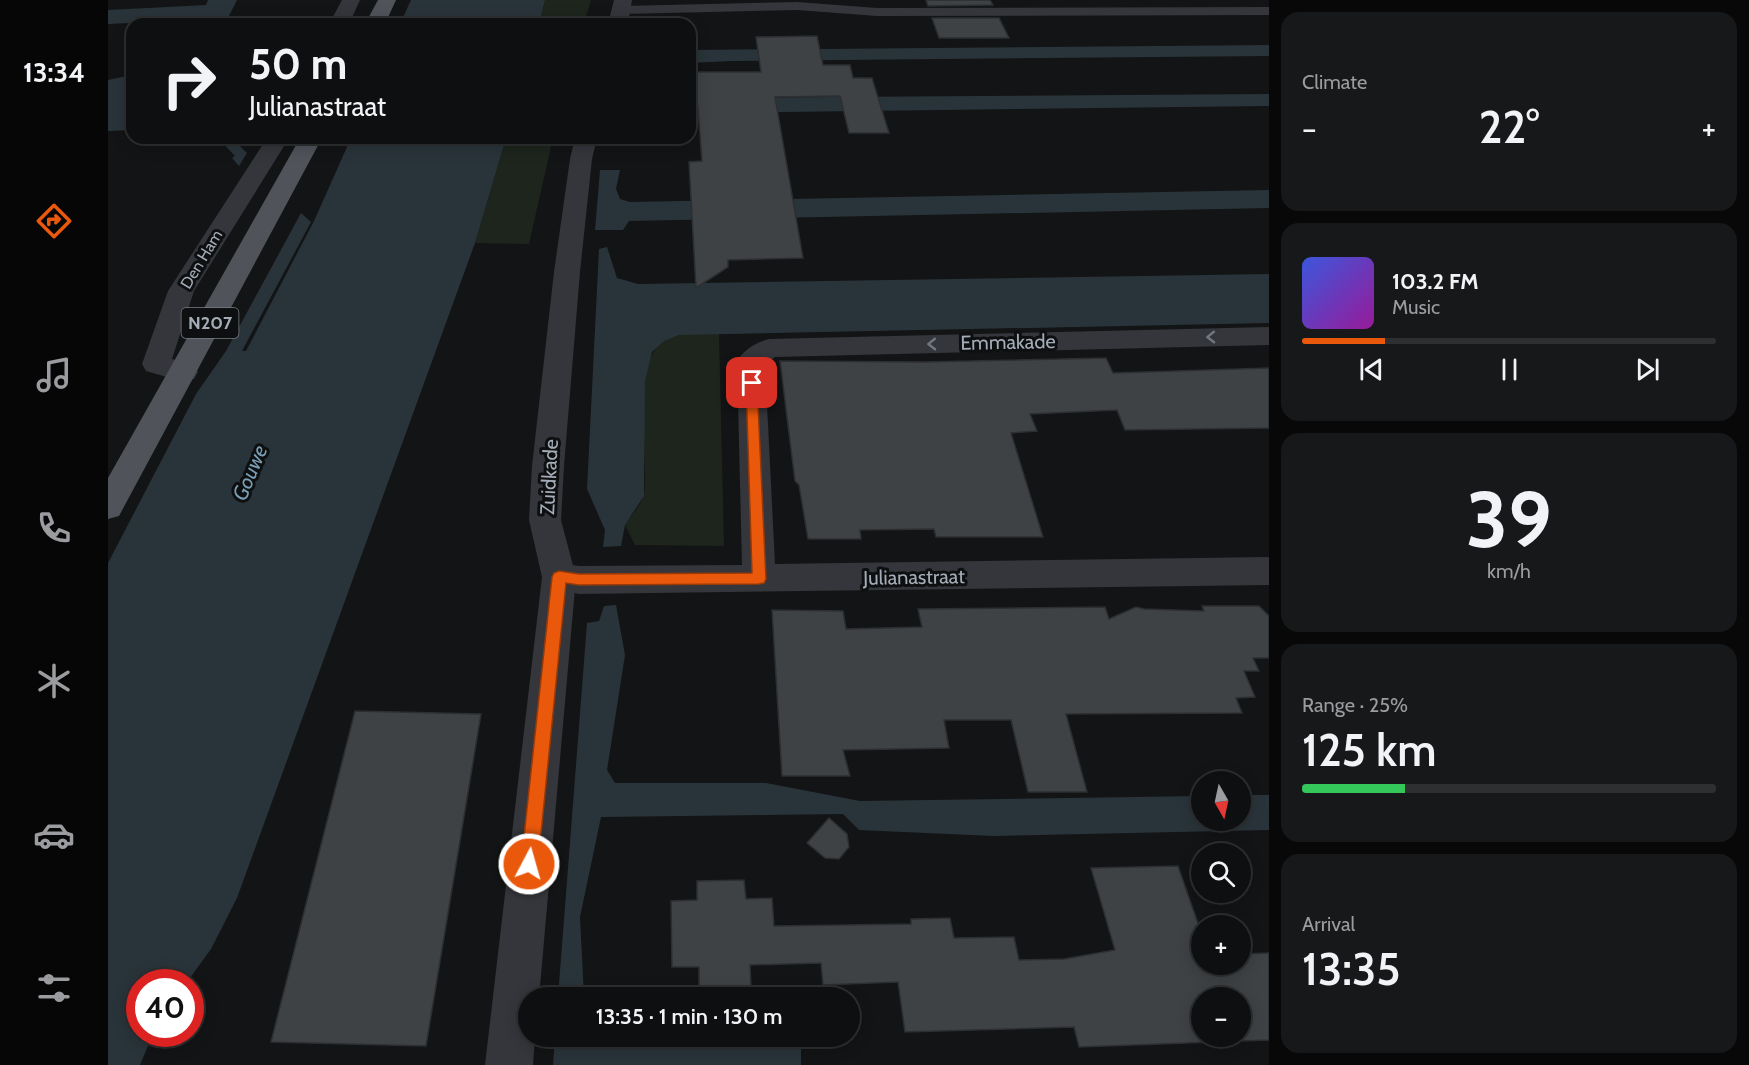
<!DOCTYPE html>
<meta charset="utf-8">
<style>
:root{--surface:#0e0f10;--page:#171819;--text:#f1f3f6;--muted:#9b9c9f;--line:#2e2f30;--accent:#ea580c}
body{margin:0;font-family:Cabin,sans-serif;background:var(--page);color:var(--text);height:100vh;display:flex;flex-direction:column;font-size:22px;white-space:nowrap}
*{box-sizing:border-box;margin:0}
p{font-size:20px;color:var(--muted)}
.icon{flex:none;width:33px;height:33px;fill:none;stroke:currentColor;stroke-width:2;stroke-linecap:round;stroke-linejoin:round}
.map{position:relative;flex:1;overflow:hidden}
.drawer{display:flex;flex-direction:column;gap:12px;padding:12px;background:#080809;width:480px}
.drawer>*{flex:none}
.banner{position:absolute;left:18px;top:18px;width:570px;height:126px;border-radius:18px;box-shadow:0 3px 15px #0003,0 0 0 2px var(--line);background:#0e0f10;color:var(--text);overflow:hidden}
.needle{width:39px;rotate:171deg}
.fabs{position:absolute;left:1083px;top:771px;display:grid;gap:12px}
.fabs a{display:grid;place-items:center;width:60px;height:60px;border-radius:50%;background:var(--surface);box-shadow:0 3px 15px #0003,0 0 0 2px var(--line);font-size:30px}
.speed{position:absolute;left:18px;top:969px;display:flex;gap:12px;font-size:30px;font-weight:700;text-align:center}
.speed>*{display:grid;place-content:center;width:78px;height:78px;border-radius:50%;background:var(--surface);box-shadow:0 3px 15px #0003,0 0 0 2px var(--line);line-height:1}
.speed .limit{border:9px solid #d22;background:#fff;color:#111}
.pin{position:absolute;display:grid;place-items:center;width:51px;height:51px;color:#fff;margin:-26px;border-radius:12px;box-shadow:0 3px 9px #0006}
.me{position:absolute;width:66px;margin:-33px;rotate:6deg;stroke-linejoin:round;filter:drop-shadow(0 0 4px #0008)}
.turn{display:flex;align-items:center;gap:21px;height:126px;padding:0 24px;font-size:27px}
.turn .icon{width:78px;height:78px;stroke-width:2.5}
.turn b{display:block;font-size:42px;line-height:51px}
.big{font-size:45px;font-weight:600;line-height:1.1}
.drawer .card{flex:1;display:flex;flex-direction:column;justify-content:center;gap:9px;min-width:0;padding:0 21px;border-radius:18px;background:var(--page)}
.drawer .dial{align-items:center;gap:0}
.dial b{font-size:78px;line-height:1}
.song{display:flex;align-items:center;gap:18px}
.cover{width:72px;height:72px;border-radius:9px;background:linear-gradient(135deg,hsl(230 70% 55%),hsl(300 70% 35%))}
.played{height:6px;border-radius:3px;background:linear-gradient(90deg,var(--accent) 20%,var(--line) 20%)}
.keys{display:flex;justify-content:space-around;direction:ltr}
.heat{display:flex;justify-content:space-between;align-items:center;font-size:33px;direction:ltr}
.charge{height:9px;border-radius:4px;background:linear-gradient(90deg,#34c759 25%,var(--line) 0)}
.trip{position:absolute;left:410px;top:987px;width:342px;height:60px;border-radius:30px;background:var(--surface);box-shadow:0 3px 15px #0003,0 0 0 2px var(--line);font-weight:600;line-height:60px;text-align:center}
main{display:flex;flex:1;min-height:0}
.menu{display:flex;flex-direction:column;width:108px;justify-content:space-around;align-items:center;background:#060606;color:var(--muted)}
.menu .icon{width:42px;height:42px}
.menu .current{color:var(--accent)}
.menu b{font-size:27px;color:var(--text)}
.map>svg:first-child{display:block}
.green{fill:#1d251d}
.water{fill:#29343a}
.building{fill:#3f4245;stroke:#2d2e31;stroke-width:1.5;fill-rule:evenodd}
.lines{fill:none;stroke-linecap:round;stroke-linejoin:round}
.service{fill:#34363b;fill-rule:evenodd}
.minor{fill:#34363b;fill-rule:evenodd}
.tertiary{fill:#34363b;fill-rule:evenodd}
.primary{fill:#50535a;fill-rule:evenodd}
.oneway{stroke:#72777f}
.route{fill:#ea580c;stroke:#983908;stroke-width:1.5}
.labels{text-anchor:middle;stroke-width:6;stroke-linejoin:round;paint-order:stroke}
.far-street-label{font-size:16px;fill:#a4acb7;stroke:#0e0f10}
.shield{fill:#0e0f10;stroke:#777d85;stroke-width:1.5}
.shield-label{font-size:18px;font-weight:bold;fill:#a4acb7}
.street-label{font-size:20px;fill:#a4acb7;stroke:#0e0f10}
.water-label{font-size:21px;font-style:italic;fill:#789fb5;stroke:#0e0f10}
</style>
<main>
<nav class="menu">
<b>13:34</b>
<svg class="icon current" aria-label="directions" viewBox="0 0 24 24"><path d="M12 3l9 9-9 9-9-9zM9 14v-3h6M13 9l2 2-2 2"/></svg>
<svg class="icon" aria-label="music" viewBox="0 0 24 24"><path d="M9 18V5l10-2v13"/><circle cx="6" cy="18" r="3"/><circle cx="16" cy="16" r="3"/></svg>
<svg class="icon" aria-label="phone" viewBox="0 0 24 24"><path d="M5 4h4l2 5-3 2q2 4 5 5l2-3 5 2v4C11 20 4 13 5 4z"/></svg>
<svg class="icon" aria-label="climate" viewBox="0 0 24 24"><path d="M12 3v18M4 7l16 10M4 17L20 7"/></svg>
<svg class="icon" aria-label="car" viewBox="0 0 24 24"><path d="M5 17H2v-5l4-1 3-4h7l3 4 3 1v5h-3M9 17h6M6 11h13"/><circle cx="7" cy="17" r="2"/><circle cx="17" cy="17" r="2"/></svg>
<svg class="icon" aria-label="filters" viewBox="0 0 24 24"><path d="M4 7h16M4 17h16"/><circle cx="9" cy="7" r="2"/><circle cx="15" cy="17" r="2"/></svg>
</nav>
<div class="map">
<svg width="1161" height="1065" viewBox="0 0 1161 1065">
<rect width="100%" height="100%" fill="#131415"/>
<path class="green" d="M437 0H483L476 24H431Z
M398 138H445L421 244 367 243Z
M611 333 616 546 527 545 517 525C522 517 534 504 536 494 542 457 521 361 557 340 573 331 594 334 611 333Z"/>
<path class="water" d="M100 0H129L117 24H91L85 20 0 24V10L98 5Z
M303 0H437L431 24H292Z
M1161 45V56L623 61 582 63V50Z
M24 75V130L0 131V80Z
M1161 94V106L582 113V98Z
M110 138H124L139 153 131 166 124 158 127 156Z
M243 138H398L367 243 129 898 103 949 79 982H32V1034H45L32 1065H0V563L88 394 118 351 193 213 203 222 134 351H138L206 221Z
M492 170H512L508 189 512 199 522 202 1161 190V208L521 221 515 230H487Z
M499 247 509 278 530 284 1161 274V323L571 335 556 341 544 352 537 381 536 496 517 525 513 546 495 547 497 530 479 489 491 249Z
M508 605 517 655 499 770 507 783H658L752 801 1093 796 1094 820H1132L1133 795H1161V830L885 836 751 830 735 814 493 817 472 917 476 997H450L479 623 491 621 496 606Z
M447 1037H478V1049L693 1046V1065H445Z"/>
<path class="building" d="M818 0H882L885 5 820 6Z
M824 18H891L901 38H831Z
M709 36 715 65H742L745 78H764L781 133H741L732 96 667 97 695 258 620 260V267L588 288 581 162 594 161 587 72H653L648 37Z
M998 358 1005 373 1161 368V428L1017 430 1009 410 922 414 929 431 903 433 935 537H828L826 529 752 530 753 539H700L691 485 687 481 672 361 815 362Z
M1094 606H1151L1161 616V658H1145L1151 671H1136L1147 697 1128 698 1134 713 958 714 979 792H920L903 720H836L841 748 735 750 742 776H674L664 610 735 611 738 629 814 627 810 609 997 607 1001 619 1028 607 1036 609 1096 611Z
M247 711 373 714 318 1046 163 1042Z
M721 818 739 834 741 847 731 859 717 858 699 843Z
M1070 866 1094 935V964H1132V954L1161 953V1040L971 1047 966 1027 797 1032 790 982 715 985 713 963 642 965 643 987 591 988V967H564L563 901 589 900V881L636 880 638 899 664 898 666 926 803 924V919L842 918 846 938 906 937 911 960 956 959 1007 950 983 868ZM1094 998H1132V1036H1094Z"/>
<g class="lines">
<path class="service" d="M689 2 769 8 1161 7V15L769 16 689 10 514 14 508 10 514 6Z"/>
<path class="minor" d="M234 0H252L241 24H221Z
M159 138H181L86 291 64 359 86 365 90 372 86 379 76 382 38 371 34 364 60 291Z
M1161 327V345L667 357 657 365 667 564 1161 557V585L471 594 439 587 434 577 439 567 451 563 471 566 634 565 629 361C636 350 648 342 661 339Z"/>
<path class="tertiary" d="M506 0H524L520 24H500Z
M467 138H489L484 159 472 272 456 466 453 520 468 577 431 998H420V1036H427L425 1065H377L434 577 421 520 424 466 446 272 462 159Z"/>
<path class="primary" d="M270 0H288L277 24H257Z
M192 138H214L11 516 0 519V478Z"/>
</g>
<defs><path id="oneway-chevron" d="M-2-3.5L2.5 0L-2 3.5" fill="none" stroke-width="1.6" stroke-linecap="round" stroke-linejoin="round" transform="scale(1.5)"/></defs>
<g class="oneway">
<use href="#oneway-chevron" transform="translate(1103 337) rotate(179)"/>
<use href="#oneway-chevron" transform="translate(824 344) rotate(179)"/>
</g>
<path class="route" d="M644 379 649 383 658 579 656 583 651 584 471 585 458 583 430 864 427 870 421 873 415 870 413 864 444 577 446 573 451 571 471 574 644 573 638 383Z"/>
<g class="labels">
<g class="far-street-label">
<text transform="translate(93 259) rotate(-59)" y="6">Den Ham</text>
</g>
<rect class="shield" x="73.5" y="308" width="57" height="30" rx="4.5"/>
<g class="shield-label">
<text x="102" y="329">N207</text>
</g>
<g class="street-label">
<text transform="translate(900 342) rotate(-1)" y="7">Emmakade</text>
<text transform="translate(441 477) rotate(-87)" y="7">Zuidkade</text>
<text transform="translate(806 577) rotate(-1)" y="7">Julianastraat</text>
</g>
<g class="water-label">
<text transform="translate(142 473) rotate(-67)" y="7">Gouwe</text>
</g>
</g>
</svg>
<div class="fabs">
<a><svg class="needle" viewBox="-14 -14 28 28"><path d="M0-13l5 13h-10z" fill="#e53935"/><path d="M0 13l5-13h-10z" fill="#9b9c9f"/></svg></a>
<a><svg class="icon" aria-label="search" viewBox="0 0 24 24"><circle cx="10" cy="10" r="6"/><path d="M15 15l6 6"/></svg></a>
<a>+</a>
<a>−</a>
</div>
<div class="speed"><div class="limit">40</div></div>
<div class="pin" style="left:644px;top:383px;background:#d93025"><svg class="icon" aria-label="arrive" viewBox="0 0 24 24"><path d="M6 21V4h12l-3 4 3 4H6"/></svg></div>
<svg class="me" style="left:421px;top:864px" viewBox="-20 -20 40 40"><circle r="17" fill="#ea580c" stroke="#fff" stroke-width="3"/><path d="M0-11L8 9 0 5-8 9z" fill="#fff"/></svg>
<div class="trip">13:35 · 1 min · 130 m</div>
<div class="banner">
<div class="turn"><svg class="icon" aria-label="right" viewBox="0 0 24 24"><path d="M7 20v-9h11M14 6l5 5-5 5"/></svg><div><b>50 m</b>Julianastraat</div></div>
</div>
</div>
<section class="drawer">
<div class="card"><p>Climate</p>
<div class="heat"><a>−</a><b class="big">22°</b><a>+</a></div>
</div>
<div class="card">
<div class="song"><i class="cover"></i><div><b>103.2 FM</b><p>Music</p></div></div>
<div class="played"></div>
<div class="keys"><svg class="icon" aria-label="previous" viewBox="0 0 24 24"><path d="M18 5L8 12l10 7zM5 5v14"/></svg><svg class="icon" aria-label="pause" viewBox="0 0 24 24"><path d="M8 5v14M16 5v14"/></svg><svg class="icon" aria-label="next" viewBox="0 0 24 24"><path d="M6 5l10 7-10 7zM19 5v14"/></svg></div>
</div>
<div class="card dial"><b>39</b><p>km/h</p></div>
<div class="card"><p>Range · 25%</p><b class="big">125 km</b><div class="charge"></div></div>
<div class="card"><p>Arrival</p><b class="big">13:35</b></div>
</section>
</main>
